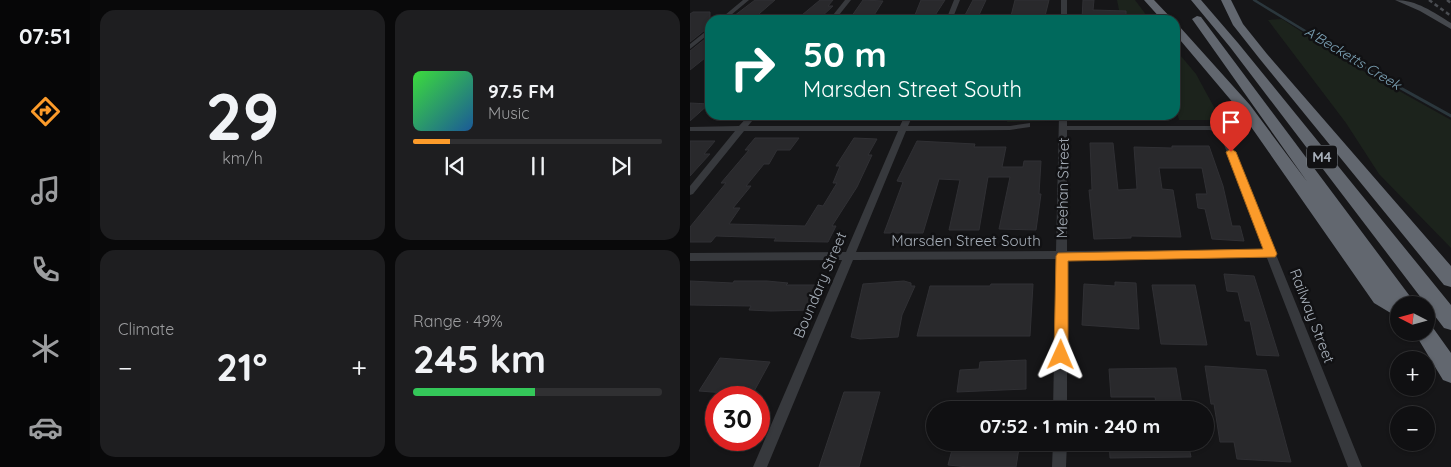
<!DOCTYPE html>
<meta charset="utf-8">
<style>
:root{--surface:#101012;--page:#1e1e20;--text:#f1f3f6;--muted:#9c9d9f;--line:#303032;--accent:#fc9b2a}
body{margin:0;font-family:Quicksand,sans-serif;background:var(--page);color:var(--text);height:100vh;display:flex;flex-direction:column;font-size:19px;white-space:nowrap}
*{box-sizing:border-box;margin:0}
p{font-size:16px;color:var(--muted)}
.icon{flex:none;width:28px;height:28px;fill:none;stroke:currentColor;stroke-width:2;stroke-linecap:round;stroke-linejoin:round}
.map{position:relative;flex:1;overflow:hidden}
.panel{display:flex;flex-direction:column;gap:10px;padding:10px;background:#09090a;width:600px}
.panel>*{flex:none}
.top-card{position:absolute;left:15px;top:15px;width:475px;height:105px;border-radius:15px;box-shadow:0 1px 4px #0004,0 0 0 1px var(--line);background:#00695c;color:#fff;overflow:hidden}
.needle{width:32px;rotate:276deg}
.controls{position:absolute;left:700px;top:296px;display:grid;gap:10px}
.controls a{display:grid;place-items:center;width:45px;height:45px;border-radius:50%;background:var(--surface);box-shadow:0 1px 4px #0004,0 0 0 1px var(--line);font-size:25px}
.speed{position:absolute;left:15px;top:386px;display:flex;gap:10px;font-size:25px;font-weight:700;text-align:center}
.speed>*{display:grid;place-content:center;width:65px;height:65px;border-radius:50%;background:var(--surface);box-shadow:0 1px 4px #0004,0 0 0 1px var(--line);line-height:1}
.speed .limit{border:8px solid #d22;background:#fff;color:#111}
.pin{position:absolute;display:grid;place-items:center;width:42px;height:42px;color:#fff;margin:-51px -21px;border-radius:50% 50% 50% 0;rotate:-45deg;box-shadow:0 0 5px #0007}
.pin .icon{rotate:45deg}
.me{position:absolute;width:55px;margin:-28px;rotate:1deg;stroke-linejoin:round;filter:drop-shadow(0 0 4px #0008)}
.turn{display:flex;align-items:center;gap:18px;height:105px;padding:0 15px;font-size:22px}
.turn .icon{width:65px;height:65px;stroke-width:2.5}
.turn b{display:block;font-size:35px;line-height:42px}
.big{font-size:38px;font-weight:700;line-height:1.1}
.panel .tile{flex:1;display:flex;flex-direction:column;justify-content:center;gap:8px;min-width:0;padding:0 18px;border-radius:15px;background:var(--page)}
.panel .dial{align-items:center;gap:0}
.dial b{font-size:65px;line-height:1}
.song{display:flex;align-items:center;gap:15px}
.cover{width:60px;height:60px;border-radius:8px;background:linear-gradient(135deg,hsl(120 70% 55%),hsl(210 70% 35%))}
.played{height:5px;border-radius:2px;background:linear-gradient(90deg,var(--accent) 15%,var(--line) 15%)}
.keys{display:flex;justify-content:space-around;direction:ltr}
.heat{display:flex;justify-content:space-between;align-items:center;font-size:28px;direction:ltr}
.charge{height:8px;border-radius:4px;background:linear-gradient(90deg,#34c759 49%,var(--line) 0)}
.panel .tiles{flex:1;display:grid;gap:10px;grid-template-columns:repeat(2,1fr)}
.trip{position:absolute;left:236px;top:401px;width:288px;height:50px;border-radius:25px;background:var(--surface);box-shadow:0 1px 4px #0004,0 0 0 1px var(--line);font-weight:700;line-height:50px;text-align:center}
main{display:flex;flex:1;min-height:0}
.tabs{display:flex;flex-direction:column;width:90px;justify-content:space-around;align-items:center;background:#060607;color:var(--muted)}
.tabs .icon{width:35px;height:35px}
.tabs .selected{color:var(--accent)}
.tabs b{font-size:22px;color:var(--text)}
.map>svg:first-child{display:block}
.green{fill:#1c231c}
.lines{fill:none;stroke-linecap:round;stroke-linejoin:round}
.stream-far1{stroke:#2b373d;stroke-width:2.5}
.stream{stroke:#2b373d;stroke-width:3}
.building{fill:#29292c;stroke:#303034}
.street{fill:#37393d;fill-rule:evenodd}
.secondary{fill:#45484d;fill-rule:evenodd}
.highway{fill:#62676f;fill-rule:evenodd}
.rail{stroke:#4a4d52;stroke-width:2.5;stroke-dasharray:4 3;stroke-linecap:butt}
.route{fill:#fc9b2a;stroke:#a4651b}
.labels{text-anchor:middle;stroke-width:5;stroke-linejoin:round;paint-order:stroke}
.far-water-label{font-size:14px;font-style:italic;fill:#7ca2b6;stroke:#111113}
.shield{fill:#111113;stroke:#7a8087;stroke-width:1}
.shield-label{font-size:14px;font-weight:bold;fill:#a7afb9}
.street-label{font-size:15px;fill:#a7afb9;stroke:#111113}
</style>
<main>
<nav class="tabs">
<b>07:51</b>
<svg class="icon selected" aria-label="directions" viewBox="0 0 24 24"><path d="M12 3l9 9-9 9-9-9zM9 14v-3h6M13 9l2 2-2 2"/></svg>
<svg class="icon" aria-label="music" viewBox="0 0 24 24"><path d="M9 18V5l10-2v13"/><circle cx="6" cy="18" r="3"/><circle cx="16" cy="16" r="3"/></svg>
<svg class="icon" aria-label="phone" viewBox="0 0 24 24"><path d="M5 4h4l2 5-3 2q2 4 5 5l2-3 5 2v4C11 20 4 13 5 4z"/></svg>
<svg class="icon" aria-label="climate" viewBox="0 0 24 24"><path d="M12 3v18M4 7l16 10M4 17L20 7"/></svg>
<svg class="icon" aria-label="car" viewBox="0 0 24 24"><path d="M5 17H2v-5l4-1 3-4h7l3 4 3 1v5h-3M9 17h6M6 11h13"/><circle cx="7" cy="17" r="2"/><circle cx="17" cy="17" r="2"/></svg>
</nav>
<section class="panel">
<div class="tiles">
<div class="tile dial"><b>29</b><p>km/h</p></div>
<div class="tile">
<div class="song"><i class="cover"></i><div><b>97.5 FM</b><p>Music</p></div></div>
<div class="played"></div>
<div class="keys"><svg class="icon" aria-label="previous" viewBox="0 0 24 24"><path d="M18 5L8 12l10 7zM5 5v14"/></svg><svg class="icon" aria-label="pause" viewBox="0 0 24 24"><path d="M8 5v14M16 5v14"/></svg><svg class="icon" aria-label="next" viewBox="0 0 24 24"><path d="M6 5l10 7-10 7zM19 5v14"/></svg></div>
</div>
<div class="tile"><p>Climate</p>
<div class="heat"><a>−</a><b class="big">21°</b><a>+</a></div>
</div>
<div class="tile"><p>Range · 49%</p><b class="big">245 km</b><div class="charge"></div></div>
</div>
</section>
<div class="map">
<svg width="761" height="467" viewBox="0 0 761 467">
<rect width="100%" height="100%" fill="#161618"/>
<path class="green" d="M427 0H445L460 20H431Z
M592 19 659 63 761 120V248L689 174 656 123 578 20Z
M485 49 506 74 531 120H489L485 104Z
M318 115H362V121L317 122Z"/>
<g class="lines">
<path class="stream-far1" d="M564 0 691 77"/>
<path class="stream" d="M689 76 761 116"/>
</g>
<path class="building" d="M65 0H85L62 20 40 19Z
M130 0H143L138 6H143L128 20H106Z
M173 0 193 1 181 20H159Z
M231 0H255L242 20H223Z
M283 0H296L289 15 286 18 274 17Z
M325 0H359L355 16H321Z
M393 0H404L403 10 436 11V20H392Z
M3 12H20V26L0 42V14Z
M20 35V54L0 70V51Z
M0 103 19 104 0 121Z
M65 138H109L100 150H87L79 164H74L56 186H61L43 208H50L39 224 115 226 128 205 133 206 147 183H143L150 166H146L164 138 187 139 178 155H182L167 187 142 226H146L138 242 84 241 86 238 26 236 21 242H0V227L36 183H31L59 150H55Z
M0 141H25L14 154H20L0 176Z
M227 141 285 144 284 147H316L312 167H333L334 161H351L349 194H351L346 230 309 229 320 177H298L289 230H259L270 180 249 179 233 233H194L213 182 207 181Z
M400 143H423L428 190 447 189 444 147 482 148V146H519L533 186 542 226H550L554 241 522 239 515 209 508 208 506 194H517L512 168H469L472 189 483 190 491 237 441 236V238L404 239 399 190H402Z
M534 274 564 276 589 356 567 355 560 321H555L548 292 537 291Z
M0 281 43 283 44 281H77L98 283 96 285H132L121 310 81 311 59 310 61 306 0 305Z
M214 281 221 283V286H225L212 315 208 337 170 339 161 337 173 284Z
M425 282 446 283 449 329 392 325 394 284 425 286Z
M301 284H343L340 336H227L240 286H300Z
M462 285H505L517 345 471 344Z
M30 358 80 362 62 395 9 391Z
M336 360V389L267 392 270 370 289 369 290 362Z
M515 366 576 370 601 462 547 459 544 442H530L524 404H521Z
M486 368 493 410H467L465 397H421L419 369Z
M154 392H190L169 467H129Z
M264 442H330L326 467H278L258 465Z
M419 442H498L501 457 420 458Z"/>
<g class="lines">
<path class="street" d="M53 0H59L35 20H29Z
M155 0H161L145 20H139Z
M264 0H270L262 20H256Z
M371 0H377V20H371Z
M20 28V33L0 49V44Z
M59 115H67L58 126H210L215 115H223L218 126H320L340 123V127L320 130 216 131 166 252 366 251 369 115H377V126H521L536 131 672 467H658L577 258 377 259V410H363L366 259 163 260 77 467H63L152 260 0 261V253L156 252 208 131H54L3 194 0 195V186L45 131H0V127L49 126ZM377 130H520L530 134 574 250 377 251Z
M363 442H377L376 467H362Z"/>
<path class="secondary" d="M705 0C727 0 743 12 761 23V29L730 11Z"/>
<path class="highway" d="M454 0H464L483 20H472Z
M501 0H511L548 43 761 305V330L754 328 540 47Z
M531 0H541L553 24 577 54 761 266V287L754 285 569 58 543 25Z
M507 16 511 17 722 299 725 305H709V318L684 303 550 111 485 34V25L489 26 560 105 618 183 502 19Z
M736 323 741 325 761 353V383L753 380 724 332H736Z"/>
<path class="rail" d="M739 0 761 16
M757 0 761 3"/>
</g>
<path class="route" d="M541 149 546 152 587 254 585 257 378 261V355L376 359 371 361 366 359 364 355 366 256 368 253 573 249 536 152Z"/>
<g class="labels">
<g class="far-water-label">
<text transform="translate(663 58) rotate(31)" y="5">A'Becketts Creek</text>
</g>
<rect class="shield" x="617" y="145.5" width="30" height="23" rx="4"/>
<g class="shield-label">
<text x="632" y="162">M4</text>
</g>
<g class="street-label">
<text transform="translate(373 188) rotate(-89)" y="5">Meehan Street</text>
<text x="276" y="246">Marsden Street South</text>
<text transform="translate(130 285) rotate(-67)" y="5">Boundary Street</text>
<text transform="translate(622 316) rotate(69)" y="5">Railway Street</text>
</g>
</g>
</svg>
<div class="controls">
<a><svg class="needle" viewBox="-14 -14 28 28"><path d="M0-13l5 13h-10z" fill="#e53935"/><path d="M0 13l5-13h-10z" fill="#9c9d9f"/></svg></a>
<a>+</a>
<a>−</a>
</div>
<div class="speed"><div class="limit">30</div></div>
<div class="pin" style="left:541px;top:152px;background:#d93025"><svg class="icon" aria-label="arrive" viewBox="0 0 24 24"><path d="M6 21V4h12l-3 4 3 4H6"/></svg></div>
<svg class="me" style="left:371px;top:355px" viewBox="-20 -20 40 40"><path d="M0-17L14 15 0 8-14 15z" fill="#fc9b2a" stroke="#fff" stroke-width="4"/></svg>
<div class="trip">07:52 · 1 min · 240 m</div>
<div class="top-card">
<div class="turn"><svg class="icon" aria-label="right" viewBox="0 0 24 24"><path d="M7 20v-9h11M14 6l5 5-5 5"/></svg><div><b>50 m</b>Marsden Street South</div></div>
</div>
</div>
</main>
